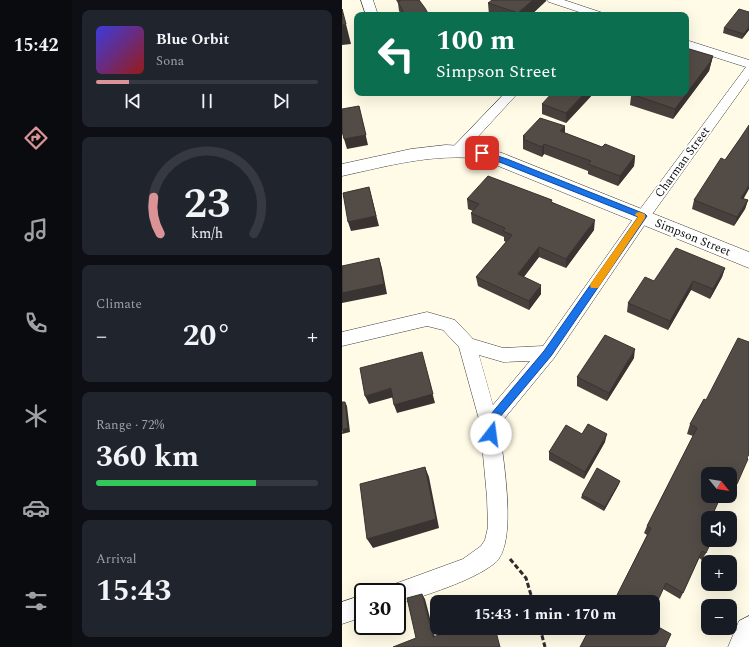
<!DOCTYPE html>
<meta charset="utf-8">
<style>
:root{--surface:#171b24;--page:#20242c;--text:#f1f3f6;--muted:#9ea1a6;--line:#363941;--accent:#da9397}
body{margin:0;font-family:Spectral,serif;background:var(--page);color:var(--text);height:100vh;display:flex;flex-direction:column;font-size:15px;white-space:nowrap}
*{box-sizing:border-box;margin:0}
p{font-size:13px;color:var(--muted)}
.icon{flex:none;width:22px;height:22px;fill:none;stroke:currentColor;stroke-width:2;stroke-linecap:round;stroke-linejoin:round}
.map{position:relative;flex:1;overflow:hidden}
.sheet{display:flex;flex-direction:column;gap:10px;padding:10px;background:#0d0f14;width:270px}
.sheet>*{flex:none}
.top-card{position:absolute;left:12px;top:12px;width:335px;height:84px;border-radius:8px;box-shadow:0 4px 16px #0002;background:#0b6e4f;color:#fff;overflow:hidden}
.needle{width:26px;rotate:120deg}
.controls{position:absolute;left:359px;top:467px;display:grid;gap:8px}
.controls a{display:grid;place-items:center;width:36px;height:36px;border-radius:8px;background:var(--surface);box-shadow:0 4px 16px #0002;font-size:20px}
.speed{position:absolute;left:12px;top:583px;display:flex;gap:8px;font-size:20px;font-weight:700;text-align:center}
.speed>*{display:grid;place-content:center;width:52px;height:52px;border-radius:50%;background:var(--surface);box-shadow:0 4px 16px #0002;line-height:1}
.speed .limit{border:2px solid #111;border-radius:6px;background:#fff;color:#111}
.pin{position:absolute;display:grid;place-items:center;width:34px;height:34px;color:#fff;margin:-17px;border-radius:8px;box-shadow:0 2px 6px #0006}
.me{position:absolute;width:44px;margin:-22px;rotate:15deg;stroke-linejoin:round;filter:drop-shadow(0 0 3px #0008)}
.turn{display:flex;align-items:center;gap:14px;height:84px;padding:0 16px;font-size:18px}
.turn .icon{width:52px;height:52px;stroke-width:2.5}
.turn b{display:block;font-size:28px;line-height:34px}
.big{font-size:30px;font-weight:700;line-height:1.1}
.sheet .widget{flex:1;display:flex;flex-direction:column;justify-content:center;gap:6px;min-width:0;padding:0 14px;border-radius:8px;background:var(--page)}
.sheet .dial{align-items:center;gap:0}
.dial svg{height:104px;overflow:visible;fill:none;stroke:var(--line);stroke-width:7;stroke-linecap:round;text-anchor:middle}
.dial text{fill:var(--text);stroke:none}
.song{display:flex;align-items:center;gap:12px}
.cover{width:48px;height:48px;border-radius:6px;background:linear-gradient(135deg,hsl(240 70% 55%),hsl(0 70% 35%))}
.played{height:4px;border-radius:2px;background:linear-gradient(90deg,var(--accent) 15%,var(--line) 15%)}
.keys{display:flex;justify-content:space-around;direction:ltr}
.heat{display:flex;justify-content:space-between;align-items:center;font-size:22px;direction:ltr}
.charge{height:6px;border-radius:3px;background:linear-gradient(90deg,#34c759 72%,var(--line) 0)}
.trip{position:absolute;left:88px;top:595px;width:230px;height:40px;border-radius:8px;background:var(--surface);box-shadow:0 4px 16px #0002;font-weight:700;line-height:40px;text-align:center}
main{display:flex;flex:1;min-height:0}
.tab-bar{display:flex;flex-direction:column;width:72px;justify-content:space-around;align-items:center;background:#090b0e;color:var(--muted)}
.tab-bar .icon{width:28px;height:28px}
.tab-bar .current{color:var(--accent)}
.tab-bar b{font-size:18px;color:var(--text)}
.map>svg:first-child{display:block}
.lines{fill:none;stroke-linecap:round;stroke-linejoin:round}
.minor-casing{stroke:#3d3d3d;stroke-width:1}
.tertiary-casing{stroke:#3d3d3d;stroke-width:1}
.path{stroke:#2c2c2c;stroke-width:3;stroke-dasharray:5 2.5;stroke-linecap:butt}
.minor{fill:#fff;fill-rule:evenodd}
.tertiary{fill:#fff;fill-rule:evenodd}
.wall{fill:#47403c}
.shaded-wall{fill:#393431}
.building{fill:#524b46;stroke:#393431}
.route{fill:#1a73e8;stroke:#114b97}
.slow{fill:#f59e0b}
.labels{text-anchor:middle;stroke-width:4;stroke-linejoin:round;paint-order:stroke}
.street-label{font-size:12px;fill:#0a0a0a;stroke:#fff}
</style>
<main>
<nav class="tab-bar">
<b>15:42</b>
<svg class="icon current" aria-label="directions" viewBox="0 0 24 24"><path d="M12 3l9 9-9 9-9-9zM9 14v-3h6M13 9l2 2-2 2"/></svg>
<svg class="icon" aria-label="music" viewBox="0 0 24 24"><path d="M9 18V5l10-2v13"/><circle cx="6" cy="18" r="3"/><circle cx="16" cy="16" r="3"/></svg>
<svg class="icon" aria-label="phone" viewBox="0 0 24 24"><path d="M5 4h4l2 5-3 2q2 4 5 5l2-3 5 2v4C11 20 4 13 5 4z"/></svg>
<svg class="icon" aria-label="climate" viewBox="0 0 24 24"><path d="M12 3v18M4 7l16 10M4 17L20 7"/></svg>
<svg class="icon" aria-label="car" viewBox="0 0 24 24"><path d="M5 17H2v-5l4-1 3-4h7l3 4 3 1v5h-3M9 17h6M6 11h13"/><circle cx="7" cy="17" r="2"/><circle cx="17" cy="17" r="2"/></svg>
<svg class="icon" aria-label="filters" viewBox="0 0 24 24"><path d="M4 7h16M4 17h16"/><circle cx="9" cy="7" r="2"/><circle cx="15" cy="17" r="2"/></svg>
</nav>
<section class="sheet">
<div class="widget">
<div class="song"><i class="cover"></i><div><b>Blue Orbit</b><p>Sona</p></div></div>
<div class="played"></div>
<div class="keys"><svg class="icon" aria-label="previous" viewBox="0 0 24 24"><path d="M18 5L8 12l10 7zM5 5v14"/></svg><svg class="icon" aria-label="pause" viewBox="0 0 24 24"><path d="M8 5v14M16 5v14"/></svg><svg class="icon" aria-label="next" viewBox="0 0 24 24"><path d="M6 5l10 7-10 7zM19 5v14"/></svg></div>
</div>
<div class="widget dial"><svg viewBox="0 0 100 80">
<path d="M14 69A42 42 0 1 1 86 69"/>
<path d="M14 69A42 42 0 0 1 9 41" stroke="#da9397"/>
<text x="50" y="56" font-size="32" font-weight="700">23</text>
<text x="50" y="72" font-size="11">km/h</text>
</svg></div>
<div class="widget"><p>Climate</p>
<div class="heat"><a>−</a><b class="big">20°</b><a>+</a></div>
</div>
<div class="widget"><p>Range · 72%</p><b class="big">360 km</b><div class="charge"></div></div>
<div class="widget"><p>Arrival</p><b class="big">15:43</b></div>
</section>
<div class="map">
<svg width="407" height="647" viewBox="0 0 407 647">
<rect width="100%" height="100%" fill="#fffbe6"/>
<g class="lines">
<g class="minor-casing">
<path id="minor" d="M19 0H31L36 15H24Z
M205 0H222L261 13 263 15H246L207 2Z
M344 40 407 60V79L306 220 212 358 157 425C160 454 177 543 153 563 129 582 85 594 55 605V592H45L47 586 121 559 139 546 143 540 146 527 145 497 138 423 117 347 101 330 85 326 0 346V332L85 312 113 320 131 339 161 348 201 346 296 212 404 67 344 48ZM137 355 161 362 188 361 151 405Z
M163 93H176L120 154 115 156 110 154 108 151 110 148Z
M21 595V617L0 624V602Z"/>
</g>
<g class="tertiary-casing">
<path id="tertiary" d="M104 145 139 147 160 153 407 252V268L139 159C91 153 46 166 0 176V164L69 149Z
M407 616V647H386L397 621Z"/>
</g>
<path class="path" d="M168 559 184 578 191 602
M198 628 203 647"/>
<use href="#minor" class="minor"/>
<use href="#tertiary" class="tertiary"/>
</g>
<path class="wall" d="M54 0H77L87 15H60L57 11 56 3Z
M204 0V1L189 15H147L146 3Z
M407 12V30L400 39 381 33 382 28Z
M371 56 367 71 331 119 288 105 289 96 281 93H344Z
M252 93 224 123 200 114V104Z
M223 133 260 147 293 156 292 166 276 186 246 174V171L202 154 200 157 181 149V136Z
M397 140 402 199 406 200 403 209 392 226 350 209 352 200 383 160Z
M125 199 210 202 252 230 224 268 197 257 182 277 199 294 187 310 136 286 134 277 164 242 162 241V237L130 223 129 213 131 211 126 209Z
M383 268 380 277 368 299 349 290 326 330 285 312 286 303 312 281Z
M292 358 265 401 235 386V377Z
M362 399 395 484 391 492 388 491V474L366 526 364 553 360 560 357 558 341 593 338 599 321 589 272 601 305 535 302 533 305 526 351 436 345 434 348 424Z
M240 434 263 442 242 479 207 460V452Z
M277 484 262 511 239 498 240 495Z"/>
<path class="shaded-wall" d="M191 0H204V1L189 15H176V13Z
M4 24 9 44 0 45V25Z
M407 27V30L400 39 402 34Z
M371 56 367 71 331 119 333 109Z
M243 93H252L224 123V113Z
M17 106 26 145 5 149 2 139Z
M223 126V137L218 131Z
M202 144V154L200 157V147Z
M293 156 292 166 276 186 278 176Z
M407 185V189L397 207 399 198Z
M27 187 37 226 9 231 6 222Z
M406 200 403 209 392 226 395 217Z
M253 220 252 230 224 268V259Z
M197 247V257L176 284V274Z
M37 258 40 268 45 294 0 303V293Z
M383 268 380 277 368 299 371 289Z
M351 281 349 290 326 330 328 321Z
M199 285V294L187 310V301Z
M293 349 292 358 265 401 267 393Z
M82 361 93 403 55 413 52 405Z
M49 388 52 397 27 404 23 396Z
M3 402 5 406 8 432 0 434Z
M265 434 263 442 242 479 243 472Z
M83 467 87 477 97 528 31 548 25 539Z
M278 481 277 484 262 511 263 507Z
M80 594 83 599 94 641 91 637Z"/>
<path class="building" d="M58 0H77L83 8 87 15H63L56 2 58 1Z
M150 0H191L176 13 146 3Z
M0 9 4 24 0 25Z
M397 9 407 12V27L402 34 382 28Z
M344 48 371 56 368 61H369L333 109 289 94 291 93H344Z
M210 93H243L224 113 200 104Z
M17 106 24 135 2 139 0 131V109Z
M198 118 223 126 218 131 260 147 263 144 293 156 278 176 246 164 249 161 202 144 200 147 181 139 183 137 181 136Z
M407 125V185L399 198 406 200 395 217 352 200 379 158 383 160 397 140Z
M146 176 210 200 209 202 253 220 224 259 197 247 176 274 199 285 187 301 134 277 170 235 161 231 163 228 129 213 137 204 125 199Z
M27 187 34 216 6 222 1 193Z
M334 248 383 268 371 289 351 281 328 321 286 303 303 277 312 281Z
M37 258 42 284 0 293V266Z
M263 335 293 349 267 393 235 377Z
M396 338 407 342V454L405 458 406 459 395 484 388 481V474H366V496H379L369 518H366V540H370L364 553 360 551 341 593 324 583 311 611V602H261L264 596 272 601 309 528 305 526 355 428 348 424 362 399 364 400Z
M80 352 91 394 52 405 49 388 23 396 18 368Z
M0 402H3L6 428 0 430Z
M246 424 265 434 243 472 207 452 224 425 240 434Z
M83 467 94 519 25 539 18 484Z
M255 468 278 481 263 507 240 495Z
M80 594 91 637 116 628H153L158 647H51L74 638 65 598Z
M311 624 329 634 323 647H238L248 628H311Z"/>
<path class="route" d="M140 151 165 159 303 214 305 216 209 356 152 424 154 434 152 437 149 438 145 437C143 432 141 425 144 420L202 351 296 217 160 163 137 155 136 153Z"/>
<path class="slow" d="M297 212 303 214V218L256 288H249L248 285 249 283 296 217 293 215 294 213Z"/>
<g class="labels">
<g class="street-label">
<text transform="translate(340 162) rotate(-54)" y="4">Charman Street</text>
<text transform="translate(351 237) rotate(22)" y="4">Simpson Street</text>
</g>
</g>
</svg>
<div class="controls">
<a><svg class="needle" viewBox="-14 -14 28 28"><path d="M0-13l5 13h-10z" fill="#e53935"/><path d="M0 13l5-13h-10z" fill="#9ea1a6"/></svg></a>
<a><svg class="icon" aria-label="sound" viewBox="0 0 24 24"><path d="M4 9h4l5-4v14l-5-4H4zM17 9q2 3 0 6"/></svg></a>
<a>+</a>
<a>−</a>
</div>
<div class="speed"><div class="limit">30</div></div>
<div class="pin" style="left:140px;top:153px;background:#d93025"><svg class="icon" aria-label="arrive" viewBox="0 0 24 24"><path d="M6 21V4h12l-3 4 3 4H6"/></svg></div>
<svg class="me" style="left:149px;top:434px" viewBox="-20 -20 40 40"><circle r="19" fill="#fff"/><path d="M0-13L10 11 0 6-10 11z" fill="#1a73e8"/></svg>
<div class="trip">15:43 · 1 min · 170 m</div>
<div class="top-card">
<div class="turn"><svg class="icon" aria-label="left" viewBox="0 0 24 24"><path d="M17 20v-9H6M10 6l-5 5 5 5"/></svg><div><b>100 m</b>Simpson Street</div></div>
</div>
</div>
</main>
